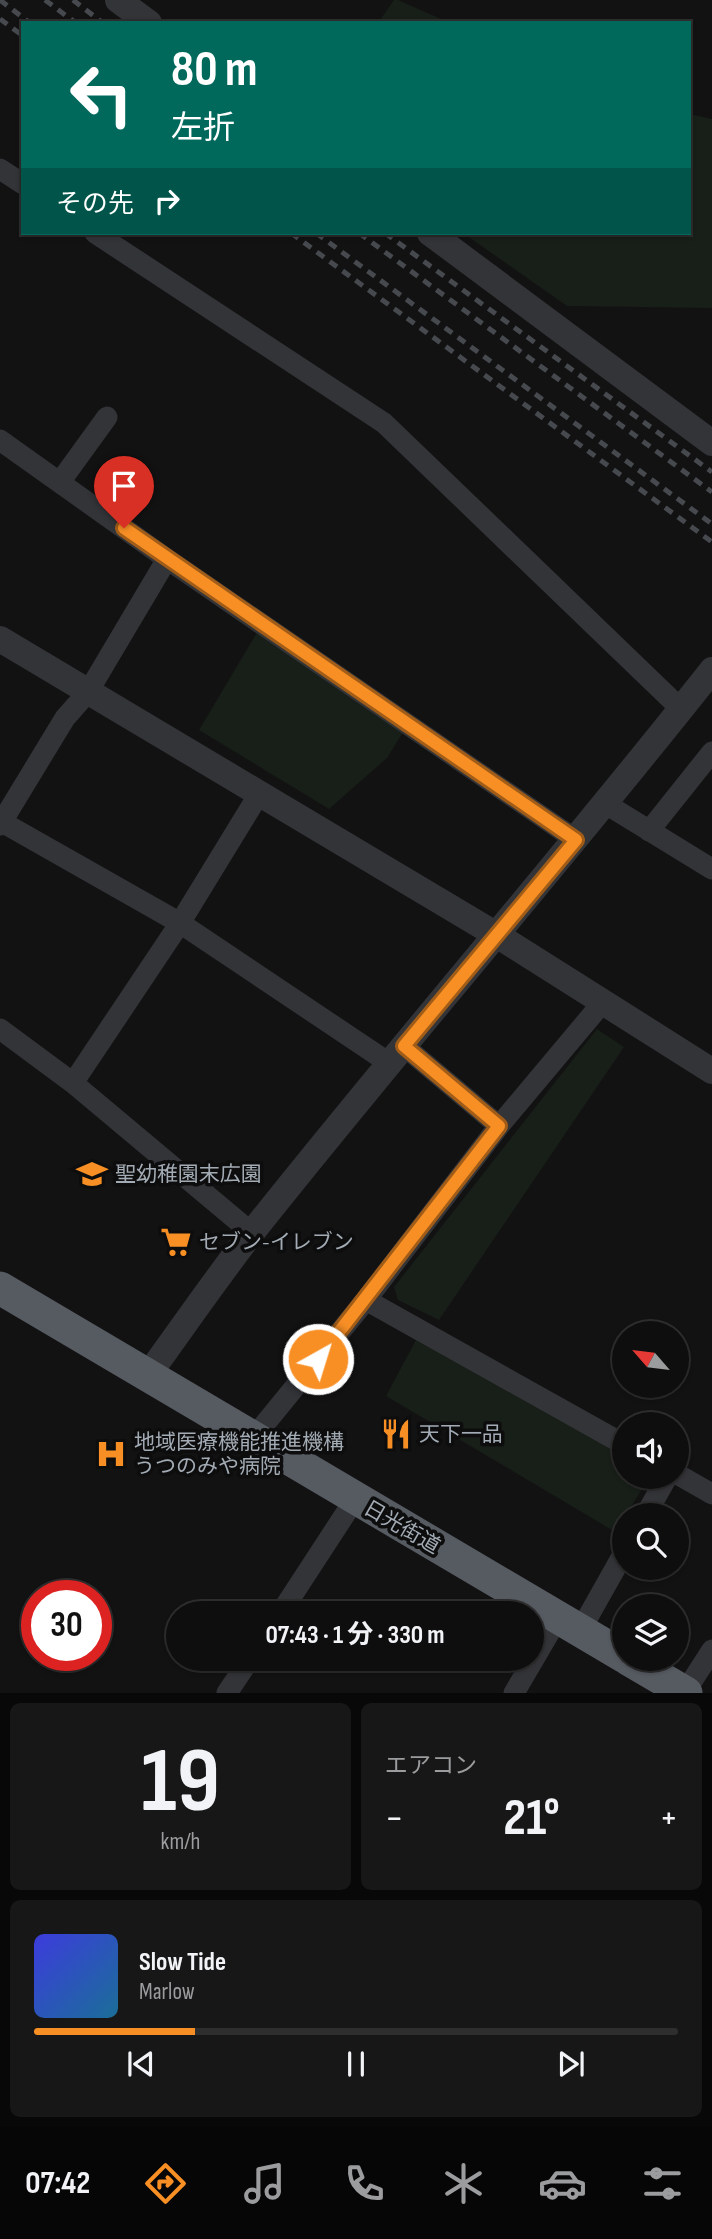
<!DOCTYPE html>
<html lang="ja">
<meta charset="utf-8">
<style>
:root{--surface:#0e0e0e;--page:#171717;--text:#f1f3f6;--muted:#9b9c9e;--line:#2e2e2e;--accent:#f88f25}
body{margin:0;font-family:"Sofia Sans Condensed","Noto Sans JP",sans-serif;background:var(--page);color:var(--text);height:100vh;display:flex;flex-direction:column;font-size:26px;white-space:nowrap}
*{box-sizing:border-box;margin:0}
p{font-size:23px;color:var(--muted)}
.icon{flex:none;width:38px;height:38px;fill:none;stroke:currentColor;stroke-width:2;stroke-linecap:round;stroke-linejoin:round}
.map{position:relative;height:1693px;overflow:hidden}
.sheet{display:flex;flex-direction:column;gap:10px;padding:10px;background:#080808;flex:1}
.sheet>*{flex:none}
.hud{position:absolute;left:21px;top:21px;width:670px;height:214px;border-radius:0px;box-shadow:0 2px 5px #0004,0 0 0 2px var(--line);background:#00695c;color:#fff;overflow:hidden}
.needle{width:46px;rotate:298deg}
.buttons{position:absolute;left:612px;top:1321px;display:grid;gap:14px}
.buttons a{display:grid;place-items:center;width:77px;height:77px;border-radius:50%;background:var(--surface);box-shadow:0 2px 5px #0004,0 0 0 2px var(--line);font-size:35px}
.speed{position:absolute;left:21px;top:1580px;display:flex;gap:14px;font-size:35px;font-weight:700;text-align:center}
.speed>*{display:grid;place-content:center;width:91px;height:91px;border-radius:50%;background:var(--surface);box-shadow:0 2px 5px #0004,0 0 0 2px var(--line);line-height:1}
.speed .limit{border:10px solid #d22;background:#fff;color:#111}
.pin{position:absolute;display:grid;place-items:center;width:60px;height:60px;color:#fff;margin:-72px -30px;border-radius:50% 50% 50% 0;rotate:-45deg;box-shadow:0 0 7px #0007}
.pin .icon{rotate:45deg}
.me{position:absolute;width:77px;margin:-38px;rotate:39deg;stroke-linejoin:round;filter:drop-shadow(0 0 5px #0008)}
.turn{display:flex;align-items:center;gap:24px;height:147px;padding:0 35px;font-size:32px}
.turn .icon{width:91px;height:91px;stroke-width:2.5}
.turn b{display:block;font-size:49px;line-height:60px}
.then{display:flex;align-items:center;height:66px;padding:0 35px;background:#0003;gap:14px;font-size:26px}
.big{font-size:52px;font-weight:700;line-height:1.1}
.sheet .tile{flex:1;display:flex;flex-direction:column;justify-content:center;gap:10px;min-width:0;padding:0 24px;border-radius:10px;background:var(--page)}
.sheet .dial{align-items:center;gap:0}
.dial b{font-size:91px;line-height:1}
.song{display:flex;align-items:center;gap:21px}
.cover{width:84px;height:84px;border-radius:10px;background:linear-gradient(135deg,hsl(240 70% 55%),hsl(200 70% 35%))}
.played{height:7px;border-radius:4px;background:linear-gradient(90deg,var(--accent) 25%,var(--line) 25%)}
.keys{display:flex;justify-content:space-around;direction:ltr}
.heat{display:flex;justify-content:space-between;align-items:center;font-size:38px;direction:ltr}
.sheet .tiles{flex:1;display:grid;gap:10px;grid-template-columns:1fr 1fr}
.tile:last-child{grid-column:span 2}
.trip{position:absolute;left:166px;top:1601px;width:378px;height:70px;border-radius:35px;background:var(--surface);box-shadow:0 2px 5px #0004,0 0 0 2px var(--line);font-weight:700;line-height:70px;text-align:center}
.menu{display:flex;height:112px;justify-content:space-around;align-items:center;background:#060606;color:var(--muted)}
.menu .icon{width:49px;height:49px}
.menu .current{color:var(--accent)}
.menu b{font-size:32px;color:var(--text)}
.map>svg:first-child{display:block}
.green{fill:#181e18}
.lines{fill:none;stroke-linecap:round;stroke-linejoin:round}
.minor{stroke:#333438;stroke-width:21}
.tertiary{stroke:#333438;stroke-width:26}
.trunk{stroke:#565a61;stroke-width:33}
.rail{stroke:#46494e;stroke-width:5;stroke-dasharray:9 7;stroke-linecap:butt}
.route-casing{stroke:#a15d18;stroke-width:18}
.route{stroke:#f88f25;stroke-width:12}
.labels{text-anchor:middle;stroke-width:7;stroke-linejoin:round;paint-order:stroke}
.poi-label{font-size:21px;fill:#a3abb4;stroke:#0d0d0e;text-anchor:start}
.street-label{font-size:21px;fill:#a3abb4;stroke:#0d0d0e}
</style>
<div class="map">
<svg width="712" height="1693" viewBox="0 0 712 1693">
<rect width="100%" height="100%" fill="#121213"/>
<path class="green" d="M394 0H398L450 23H378Z
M690 114 712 119V308L567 306 463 233H690Z
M258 631 405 729 387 758 329 809 199 730Z
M597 1029 624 1047 439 1320 398 1300 394 1287Z
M416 1340 625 1451V1477H650L625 1516 617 1533 386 1396Z"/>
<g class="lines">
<path class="minor" d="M0 169 23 184
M95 233 384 423 681 709
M0 440 167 559 576 840
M60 482 107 417
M606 804 712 869
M0 821 180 923 389 1063
M0 825 65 718 88 692 167 559
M649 831 712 752
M603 1002 499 1126 366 1300 625 1445
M0 1029 73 1083 252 1233
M404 1046 499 1126
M73 1083 180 923 259 794
M254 1437 366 1300
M677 1474 712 1494
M645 1516 667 1477
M280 1614 355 1499
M580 1631 625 1551
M685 1692 712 1650
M227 1693 250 1659
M514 1693 558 1618"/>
<path class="tertiary" d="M118 0 149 23
M430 233 712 443
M0 639 495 934 712 1071
M148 1375C183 1327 217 1277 254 1230 404 1041 563 859 712 670"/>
<path class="trunk" d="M0 1288 625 1657
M628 1659 686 1693"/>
<path class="rail" d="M0 0 30 23
M45 0 76 23
M73 0 103 23
M0 19 23 36
M291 233 712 542
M316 233 712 524
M359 233 712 492
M385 233 712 472"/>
</g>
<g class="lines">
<g class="route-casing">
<path id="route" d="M124 528 576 840 404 1046 499 1126 318 1359"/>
</g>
<use href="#route" class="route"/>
</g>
<defs>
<g id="school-bare" transform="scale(2.415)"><path d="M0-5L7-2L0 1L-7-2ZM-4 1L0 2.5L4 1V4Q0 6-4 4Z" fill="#f88f25" stroke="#0d0d0e" stroke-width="2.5" paint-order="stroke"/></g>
<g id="supermarket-bare" transform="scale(2.415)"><path d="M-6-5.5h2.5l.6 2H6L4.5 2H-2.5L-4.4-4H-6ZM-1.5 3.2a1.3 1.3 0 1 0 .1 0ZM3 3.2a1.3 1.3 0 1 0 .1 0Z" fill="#f88f25" stroke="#0d0d0e" stroke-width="2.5" paint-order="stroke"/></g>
<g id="restaurant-bare" transform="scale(2.415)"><path d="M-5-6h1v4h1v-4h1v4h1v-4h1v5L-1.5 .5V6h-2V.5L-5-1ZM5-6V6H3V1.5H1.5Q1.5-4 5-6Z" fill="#f88f25" stroke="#0d0d0e" stroke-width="2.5" paint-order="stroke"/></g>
<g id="hospital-bare" transform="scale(2.415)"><path d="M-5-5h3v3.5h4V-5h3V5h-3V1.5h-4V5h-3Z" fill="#f88f25" stroke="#0d0d0e" stroke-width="2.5" paint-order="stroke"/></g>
</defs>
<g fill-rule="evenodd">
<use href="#school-bare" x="92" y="1174"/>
<use href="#supermarket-bare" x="176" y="1242"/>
<use href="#restaurant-bare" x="396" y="1434"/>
<use href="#hospital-bare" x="111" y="1454"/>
</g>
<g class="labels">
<g class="poi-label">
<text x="115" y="1181">聖幼稚園末広園</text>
<text x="199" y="1249">セブン-イレブン</text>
<text x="419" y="1441">天下一品</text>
<text x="134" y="1449">地域医療機能推進機構<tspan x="134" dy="24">うつのみや病院</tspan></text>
</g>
<g class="street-label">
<text transform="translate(402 1527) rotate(30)" y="7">日光街道</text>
</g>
</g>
</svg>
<div class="buttons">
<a><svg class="needle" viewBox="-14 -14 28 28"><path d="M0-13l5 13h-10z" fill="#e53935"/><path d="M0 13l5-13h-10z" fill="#9b9c9e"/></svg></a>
<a><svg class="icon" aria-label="sound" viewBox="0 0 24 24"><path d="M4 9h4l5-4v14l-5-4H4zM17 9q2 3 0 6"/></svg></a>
<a><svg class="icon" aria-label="search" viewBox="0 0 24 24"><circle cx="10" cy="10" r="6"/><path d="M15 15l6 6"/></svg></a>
<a><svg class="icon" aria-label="layers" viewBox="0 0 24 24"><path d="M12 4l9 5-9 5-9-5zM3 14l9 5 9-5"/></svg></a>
</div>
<div class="speed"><div class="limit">30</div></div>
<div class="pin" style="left:124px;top:528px;background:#d93025"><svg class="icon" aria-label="arrive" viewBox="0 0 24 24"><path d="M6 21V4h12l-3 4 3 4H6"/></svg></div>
<svg class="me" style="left:318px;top:1359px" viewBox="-20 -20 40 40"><circle r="17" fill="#f88f25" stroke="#fff" stroke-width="3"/><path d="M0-11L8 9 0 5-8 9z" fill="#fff"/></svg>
<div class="trip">07:43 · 1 分 · 330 m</div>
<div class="hud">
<div class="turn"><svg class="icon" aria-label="left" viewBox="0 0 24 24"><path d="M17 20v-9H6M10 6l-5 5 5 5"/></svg><div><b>80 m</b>左折</div></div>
<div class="then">その先<svg class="icon" aria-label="right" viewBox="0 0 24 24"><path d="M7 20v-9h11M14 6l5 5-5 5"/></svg></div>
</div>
</div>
<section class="sheet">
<div class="tiles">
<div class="tile dial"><b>19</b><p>km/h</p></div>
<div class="tile"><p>エアコン</p>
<div class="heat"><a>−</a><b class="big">21°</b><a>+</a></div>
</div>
<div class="tile">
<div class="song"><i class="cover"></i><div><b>Slow Tide</b><p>Marlow</p></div></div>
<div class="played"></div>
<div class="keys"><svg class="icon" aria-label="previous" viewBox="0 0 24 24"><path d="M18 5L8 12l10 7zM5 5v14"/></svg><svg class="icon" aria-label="pause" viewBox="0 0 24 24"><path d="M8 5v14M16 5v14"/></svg><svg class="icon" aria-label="next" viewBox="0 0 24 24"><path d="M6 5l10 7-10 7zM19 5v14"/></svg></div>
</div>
</div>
</section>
<nav class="menu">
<b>07:42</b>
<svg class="icon current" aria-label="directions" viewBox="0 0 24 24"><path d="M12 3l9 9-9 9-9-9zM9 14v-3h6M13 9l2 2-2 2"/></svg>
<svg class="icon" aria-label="music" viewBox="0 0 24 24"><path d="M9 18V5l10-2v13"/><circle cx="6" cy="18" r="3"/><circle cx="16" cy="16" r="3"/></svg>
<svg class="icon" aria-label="phone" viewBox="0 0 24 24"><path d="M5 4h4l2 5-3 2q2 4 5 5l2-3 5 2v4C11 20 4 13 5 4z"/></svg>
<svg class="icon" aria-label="climate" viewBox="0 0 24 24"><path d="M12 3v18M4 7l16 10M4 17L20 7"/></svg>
<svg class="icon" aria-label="car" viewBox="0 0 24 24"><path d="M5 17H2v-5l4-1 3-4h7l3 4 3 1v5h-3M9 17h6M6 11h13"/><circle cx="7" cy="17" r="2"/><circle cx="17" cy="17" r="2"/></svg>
<svg class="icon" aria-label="filters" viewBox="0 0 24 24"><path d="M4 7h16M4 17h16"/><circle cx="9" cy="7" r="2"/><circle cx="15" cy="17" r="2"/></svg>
</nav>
